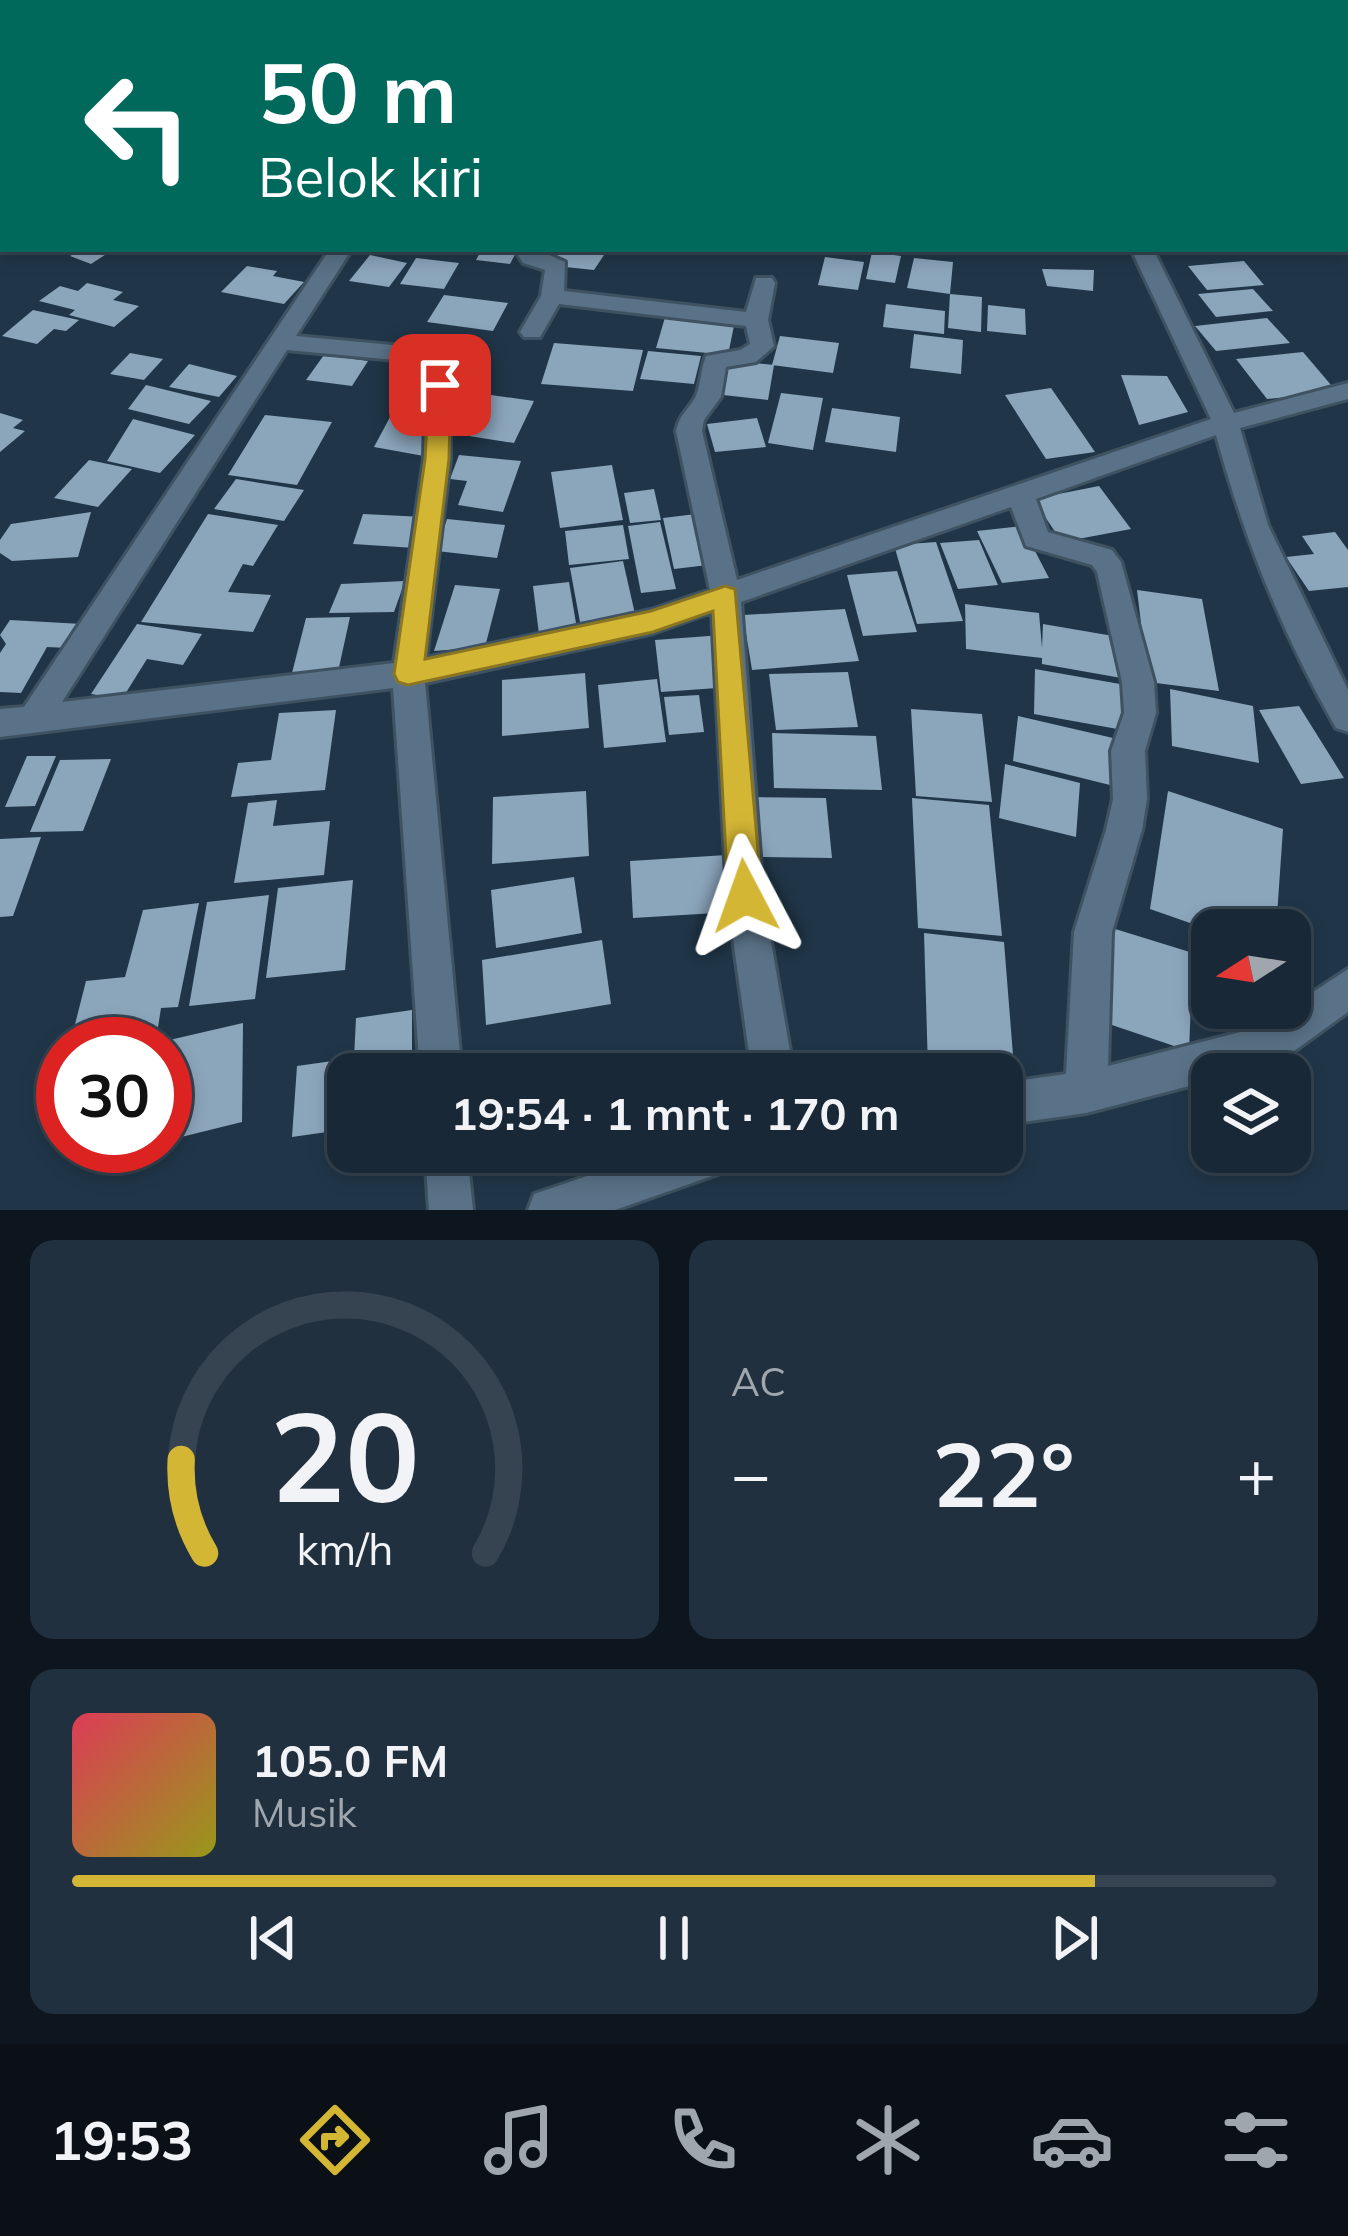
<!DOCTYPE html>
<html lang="id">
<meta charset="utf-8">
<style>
:root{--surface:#182836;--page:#21303e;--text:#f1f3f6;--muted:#9fa6ad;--line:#364451;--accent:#d4b635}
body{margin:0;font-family:Mulish,sans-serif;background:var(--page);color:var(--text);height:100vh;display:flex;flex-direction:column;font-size:45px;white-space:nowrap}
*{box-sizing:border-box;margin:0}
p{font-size:39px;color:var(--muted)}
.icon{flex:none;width:66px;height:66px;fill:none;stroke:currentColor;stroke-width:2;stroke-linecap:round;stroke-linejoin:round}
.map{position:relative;height:1210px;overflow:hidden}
.drawer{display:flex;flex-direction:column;gap:30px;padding:30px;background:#0d161e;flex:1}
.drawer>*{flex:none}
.top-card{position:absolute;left:0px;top:0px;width:1350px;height:252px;box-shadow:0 6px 18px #0003,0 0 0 3px var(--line);background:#00695c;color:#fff;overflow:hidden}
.needle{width:78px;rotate:258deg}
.fabs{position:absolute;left:1191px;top:909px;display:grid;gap:24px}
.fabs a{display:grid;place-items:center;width:120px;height:120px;border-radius:24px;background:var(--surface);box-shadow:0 6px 18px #0003,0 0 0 3px var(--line);font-size:60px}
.speed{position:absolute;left:36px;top:1017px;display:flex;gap:24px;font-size:60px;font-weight:700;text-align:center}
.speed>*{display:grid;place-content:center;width:156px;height:156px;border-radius:50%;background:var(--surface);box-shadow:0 6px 18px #0003,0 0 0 3px var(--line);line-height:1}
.speed .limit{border:18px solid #d22;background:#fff;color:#111}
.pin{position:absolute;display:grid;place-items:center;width:102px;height:102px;color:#fff;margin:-51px;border-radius:24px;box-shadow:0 6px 18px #0006}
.me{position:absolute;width:132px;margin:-66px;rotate:356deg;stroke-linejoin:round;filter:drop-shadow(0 0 9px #0008)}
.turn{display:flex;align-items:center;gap:42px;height:252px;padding:0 60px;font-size:54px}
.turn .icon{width:156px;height:156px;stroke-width:2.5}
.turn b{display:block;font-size:84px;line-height:102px}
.big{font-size:90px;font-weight:700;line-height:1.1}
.drawer .widget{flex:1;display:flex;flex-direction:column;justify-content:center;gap:18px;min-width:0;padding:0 42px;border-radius:24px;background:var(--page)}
.drawer .dial{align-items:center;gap:0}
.dial svg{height:312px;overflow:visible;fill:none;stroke:var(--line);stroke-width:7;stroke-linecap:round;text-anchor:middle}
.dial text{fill:var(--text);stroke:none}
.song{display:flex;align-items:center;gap:36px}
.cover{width:144px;height:144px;border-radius:18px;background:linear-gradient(135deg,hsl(350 70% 55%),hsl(60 70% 35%))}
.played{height:12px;border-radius:6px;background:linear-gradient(90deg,var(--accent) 85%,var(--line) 85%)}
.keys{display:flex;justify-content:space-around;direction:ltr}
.heat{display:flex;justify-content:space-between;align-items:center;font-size:66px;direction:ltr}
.drawer .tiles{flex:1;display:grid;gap:30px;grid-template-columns:1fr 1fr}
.widget:last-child{grid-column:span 2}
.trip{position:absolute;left:327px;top:1053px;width:696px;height:120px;border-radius:24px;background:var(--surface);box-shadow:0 6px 18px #0003,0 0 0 3px var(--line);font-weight:700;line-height:120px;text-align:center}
.tab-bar{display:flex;height:192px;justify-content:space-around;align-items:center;background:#0a1016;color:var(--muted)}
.tab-bar .icon{width:84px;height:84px}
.tab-bar .current{color:var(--accent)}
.tab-bar b{font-size:54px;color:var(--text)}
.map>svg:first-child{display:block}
.building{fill:#8ba5bb}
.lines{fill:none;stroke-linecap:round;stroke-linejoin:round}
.minor-casing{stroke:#3e5261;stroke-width:6}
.minor{fill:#5a7287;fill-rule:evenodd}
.route{fill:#d4b635;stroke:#8a7622;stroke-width:3}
</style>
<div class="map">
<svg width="1348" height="1210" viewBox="0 0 1348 1210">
<rect width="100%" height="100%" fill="#203648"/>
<path class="building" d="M82 249H114L91 264 70 256Z
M482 249H518L510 264 476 260Z
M544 249H608L594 270 537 264Z
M872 252 901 256 895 283 866 279Z
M370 255 407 263 389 287 349 281Z
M825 257 864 262 858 290 818 285Z
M416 258 459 263 444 289 400 284Z
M914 258 953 262 950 294 907 288Z
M1244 261 1264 285 1207 290 1188 266Z
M247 266 277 271 273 276 304 282 284 304 221 292Z
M1042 269 1094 270 1093 291 1047 286Z
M87 283 123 292 113 300 139 306 114 327 69 315 75 310 39 301 60 286 78 291Z
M1253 289 1273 311 1216 317 1198 294Z
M950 294 982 297 981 332 948 328Z
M444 295 508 303 493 331 427 322Z
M886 304 945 311 944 334 883 327Z
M988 305 1025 309 1026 335 987 331Z
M33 310 79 320 66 331 54 329 37 344 2 336Z
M666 314 735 321 728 355 656 348Z
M1267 318 1290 343 1216 351 1195 326Z
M914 334 963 340 961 374 910 368Z
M780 336 839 343 833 373 772 365Z
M554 343 643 350 633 391 541 384Z
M648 351 701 356 694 384 640 379Z
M1303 352 1337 392 1267 399 1236 359Z
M130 353 163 359 144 380 110 374Z
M324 355 368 361 352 386 306 380Z
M722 360 774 365 768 400 714 394Z
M189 364 237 376 219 397 169 387Z
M1121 375 1167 376 1188 412 1139 425Z
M146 385 211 401 189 424 128 409Z
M1051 388 1095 452 1046 459 1005 395Z
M781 393 823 398 813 450 768 443Z
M491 395 534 401 514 443 469 436Z
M397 404 439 413 424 456 374 447Z
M832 408 900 417 896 452 825 442Z
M0 413 23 420 13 428 25 431 0 452Z
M265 415 332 422 297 485 228 475Z
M757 418 766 447 715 452 707 424Z
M133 419 195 435 160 473 107 461Z
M459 455 521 461 503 512 458 505 467 481 450 479Z
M89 460 132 469 98 507 54 498Z
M612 465 623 520 560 528 551 472Z
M236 479 304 490 284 521 214 509Z
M1099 486 1131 529 1062 542 1033 499Z
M654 489 661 520 630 523 624 493Z
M91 512 78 557 12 561 0 553V540L11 524Z
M704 513 716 564 674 569 663 518Z
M208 514 278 525 253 566 243 564 228 592 271 595 253 632 141 622Z
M363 514 424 517 415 548 353 544Z
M447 519 505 525 497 558 437 551Z
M660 522 676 589 641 593 628 526Z
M623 525 629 559 569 565 565 531Z
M1022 526 1049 578 1002 583 977 531Z
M1335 532 1348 550V587L1309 591 1286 557 1314 554 1302 536Z
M979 540 998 585 958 589 940 543Z
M936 542 963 621 917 624 894 545Z
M623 561 635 614 580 622 570 568Z
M897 571 917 632 863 636 847 575Z
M405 581 394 612 329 613 341 584Z
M569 582 577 629 539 634 533 586Z
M455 585 500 589 485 647 434 651Z
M1137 590 1202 599 1219 691 1148 682Z
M965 604 1039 613 1042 648 1043 624 1125 638 1127 679 1042 664V658L966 649Z
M845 609 859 661 752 670 743 615Z
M350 617 338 672 292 673 306 618Z
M10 620 82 624 68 648 47 647 21 693 0 692V653L6 644 0 635Z
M137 624 202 634 183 665 147 659 122 699 91 694Z
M722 635 731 687 661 692 655 640Z
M1035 669 1120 684 1123 730 1034 714Z
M848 672 858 727 776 730 769 674Z
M585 673 589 728 502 736V680Z
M657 679 666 742 604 748 598 685Z
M1170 689 1253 706 1259 763 1172 746Z
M699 695 704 732 669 735 664 697Z
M1299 706 1344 778 1301 784 1259 710Z
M911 709 982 714 992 802 916 796Z
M336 710 325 790 231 797 238 763 271 760 279 713Z
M1018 716 1113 738 1110 785 1013 761Z
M772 733 876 736 882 790 774 788Z
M27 756H56L35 806 5 807Z
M111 759 83 831 30 832 60 760Z
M1005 764 1080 783 1076 837 999 818Z
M586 791 589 856 492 864 493 797Z
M1168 791 1283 829 1276 930H1210L1150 909Z
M752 797 826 798 832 858 754 857Z
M912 798 989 805 1002 936 918 928Z
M277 800 273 826 330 821 324 875 234 883 248 803Z
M41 837 13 916 0 917V839Z
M727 855 733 912 633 918 630 861Z
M574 877 582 933 496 948 491 890Z
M353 880 345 970 266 978 278 888Z
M269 895 255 999 189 1006 207 902Z
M199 903 178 1007 161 1008 157 1034 70 1044 86 981 125 977 143 910Z
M1112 928 1193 953 1189 1051 1103 1022Z
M924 933 1004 942 1015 1080 1002 1078V1074L928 1069Z
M602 940 611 1004 486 1025 482 960Z
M412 1010V1074H348V1129L292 1137 297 1066 354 1058 356 1018Z
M243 1023 242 1122 165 1141V1041Z"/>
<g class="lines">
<g class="minor-casing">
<path id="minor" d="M460 0H476V3H460Z
M544 0H563L565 3H546Z
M330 249H352L296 336 424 348 450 366V459L426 658 651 610 710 590 676 431C679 415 689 409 696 396 701 383 701 368 706 356L740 350 750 344 746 326 559 304 540 337H524L520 332 541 296 545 270 523 263 514 249H536L565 262 564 291 746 312 756 278H772L775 283 768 320 774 346 756 362 726 367 721 397 704 420 702 431 737 580 1211 419 1131 249H1153L1234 413 1348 383V399L1240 428 1268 525 1348 690V732L1336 728C1283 635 1244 539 1216 435L1036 499 1048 532 1112 550 1121 562 1154 682 1156 713 1145 751 1147 799 1142 830 1112 932 1108 1066 1260 1027 1348 969V1012L1283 1059 1235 1074H1212V1080L1086 1113 1002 1125V1083L1066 1074 1074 932 1106 830 1113 799 1111 751 1124 713 1122 682 1097 572 1092 565 1026 546 1011 507 741 602 763 896 794 1074H752L727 896 712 612 653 633 425 683 462 1074H420L393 688 0 737V709L24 707ZM287 350 417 362 426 368 424 459 394 663 62 702Z
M425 1152H467L473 1210H429Z
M658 1152H744L738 1167 615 1210H528L534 1194Z"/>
</g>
<use href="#minor" class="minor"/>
</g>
<path class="route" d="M440 378 451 385 449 459 425 659 651 611 725 586 735 589 762 896 757 907 745 911 733 907 728 896 713 611 653 632 408 685 398 682 394 674 425 459 429 385Z"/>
</svg>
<div class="fabs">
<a><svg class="needle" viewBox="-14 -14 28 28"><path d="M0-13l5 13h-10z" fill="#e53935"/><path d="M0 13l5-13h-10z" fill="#9fa6ad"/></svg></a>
<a><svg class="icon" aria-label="layers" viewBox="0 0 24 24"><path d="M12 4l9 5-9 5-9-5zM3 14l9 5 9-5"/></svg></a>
</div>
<div class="speed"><div class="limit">30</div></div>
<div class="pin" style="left:440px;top:385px;background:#d93025"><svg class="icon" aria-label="arrive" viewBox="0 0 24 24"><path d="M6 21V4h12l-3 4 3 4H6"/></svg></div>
<svg class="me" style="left:745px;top:896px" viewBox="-20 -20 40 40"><path d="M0-17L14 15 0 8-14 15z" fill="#d4b635" stroke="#fff" stroke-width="4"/></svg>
<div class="trip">19:54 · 1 mnt · 170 m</div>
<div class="top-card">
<div class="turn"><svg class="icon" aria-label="left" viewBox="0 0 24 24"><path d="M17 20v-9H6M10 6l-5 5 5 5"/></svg><div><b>50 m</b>Belok kiri</div></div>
</div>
</div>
<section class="drawer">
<div class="tiles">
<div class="widget dial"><svg viewBox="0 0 100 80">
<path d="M14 69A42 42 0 1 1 86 69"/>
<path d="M14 69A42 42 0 0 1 8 45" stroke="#d4b635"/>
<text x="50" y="56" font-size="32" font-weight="700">20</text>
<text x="50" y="72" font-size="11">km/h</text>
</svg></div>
<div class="widget"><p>AC</p>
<div class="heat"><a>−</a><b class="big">22°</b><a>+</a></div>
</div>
<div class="widget">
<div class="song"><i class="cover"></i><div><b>105.0 FM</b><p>Musik</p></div></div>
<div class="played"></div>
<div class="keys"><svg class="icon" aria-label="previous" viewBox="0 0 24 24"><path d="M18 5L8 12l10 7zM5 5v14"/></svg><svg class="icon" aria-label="pause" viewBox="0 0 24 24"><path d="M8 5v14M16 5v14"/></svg><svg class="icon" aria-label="next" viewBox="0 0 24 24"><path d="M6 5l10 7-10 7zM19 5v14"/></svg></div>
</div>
</div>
</section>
<nav class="tab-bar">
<b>19:53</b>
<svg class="icon current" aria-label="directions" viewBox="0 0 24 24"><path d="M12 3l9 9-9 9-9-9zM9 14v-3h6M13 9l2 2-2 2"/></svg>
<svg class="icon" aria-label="music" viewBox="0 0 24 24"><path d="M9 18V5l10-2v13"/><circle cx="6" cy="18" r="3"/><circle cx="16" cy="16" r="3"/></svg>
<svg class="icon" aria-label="phone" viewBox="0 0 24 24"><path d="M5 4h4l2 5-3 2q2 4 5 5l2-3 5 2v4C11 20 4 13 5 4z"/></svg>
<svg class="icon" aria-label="climate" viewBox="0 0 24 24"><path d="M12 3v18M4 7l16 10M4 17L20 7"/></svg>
<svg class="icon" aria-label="car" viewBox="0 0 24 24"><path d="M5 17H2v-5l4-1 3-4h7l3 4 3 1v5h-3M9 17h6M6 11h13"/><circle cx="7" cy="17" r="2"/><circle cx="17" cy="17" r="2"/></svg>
<svg class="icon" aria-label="filters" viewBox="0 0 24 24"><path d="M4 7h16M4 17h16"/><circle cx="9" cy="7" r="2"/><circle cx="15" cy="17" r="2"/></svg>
</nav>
